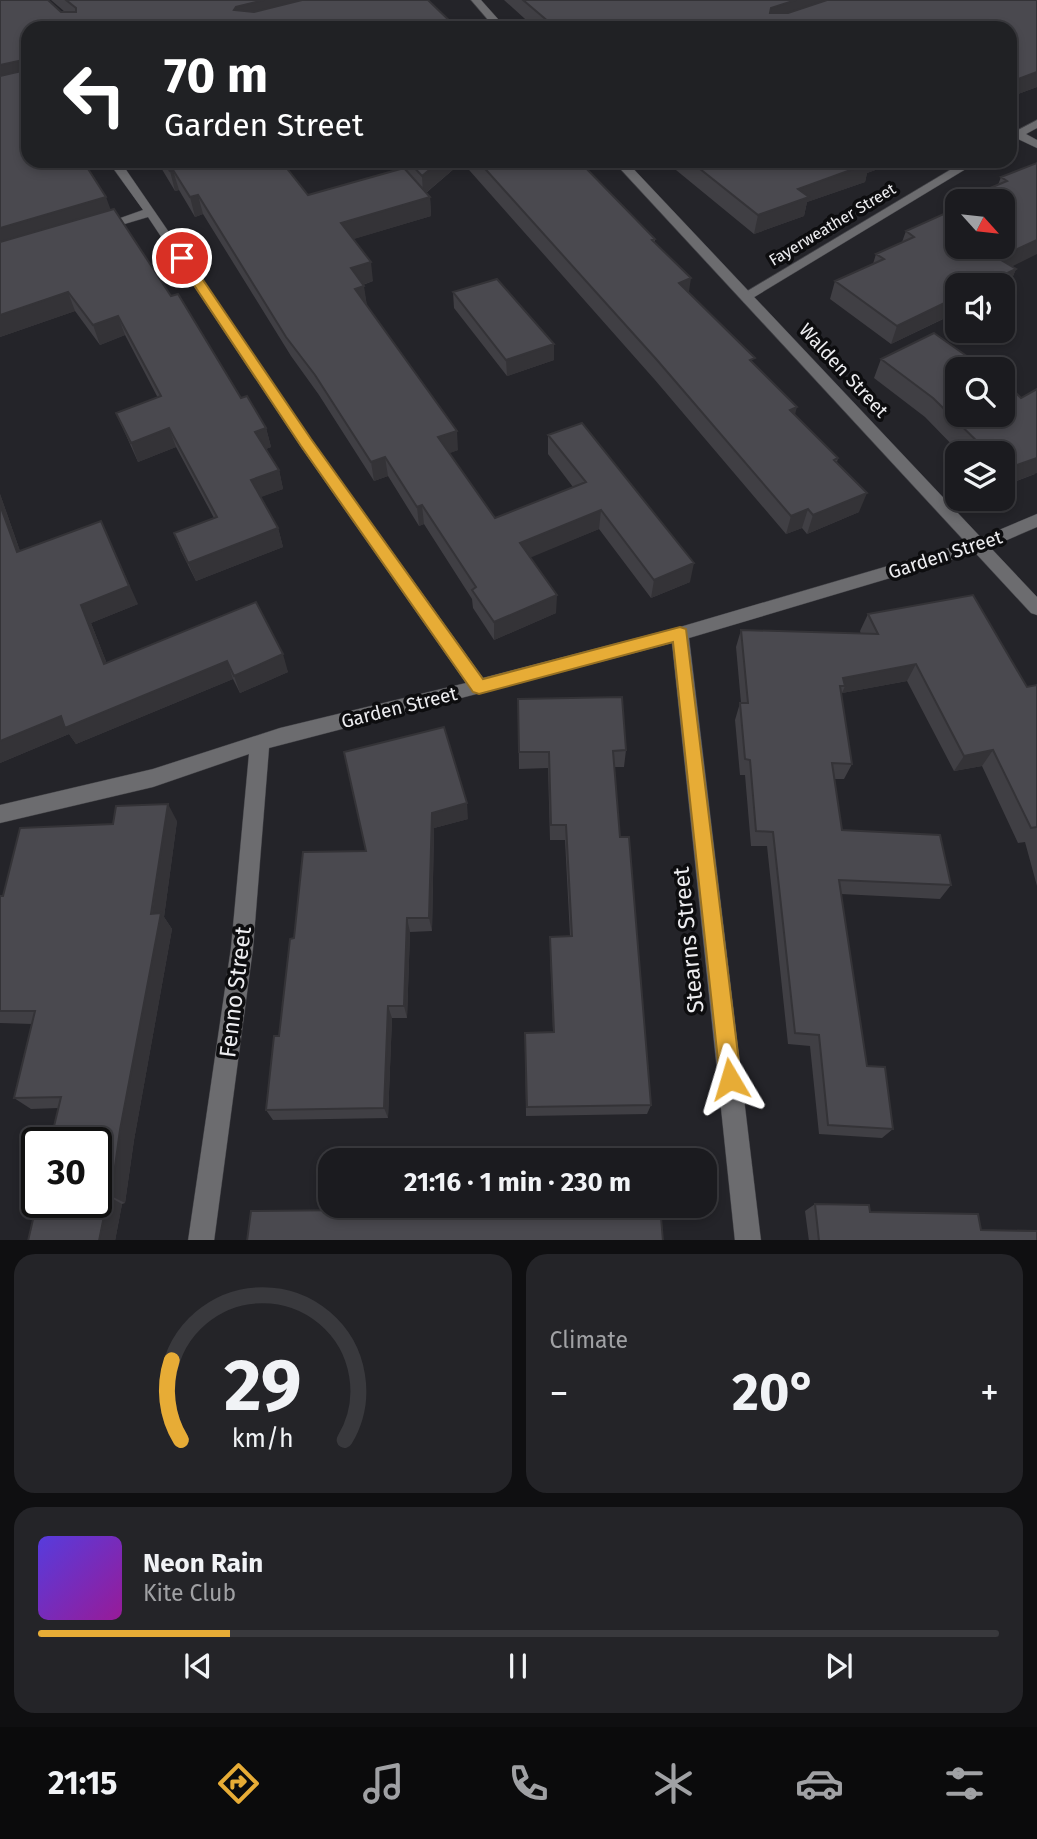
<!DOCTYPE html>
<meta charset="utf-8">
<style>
:root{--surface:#1b1b1f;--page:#242428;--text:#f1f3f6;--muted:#a0a1a4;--line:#39393d;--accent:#e7ac36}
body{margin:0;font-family:"Fira Sans",sans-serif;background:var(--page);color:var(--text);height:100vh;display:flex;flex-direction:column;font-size:26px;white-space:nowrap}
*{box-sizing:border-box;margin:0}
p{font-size:23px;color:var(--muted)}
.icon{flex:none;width:38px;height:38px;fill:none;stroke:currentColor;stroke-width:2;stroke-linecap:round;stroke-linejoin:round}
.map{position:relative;height:1240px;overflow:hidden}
.sheet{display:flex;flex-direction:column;gap:14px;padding:14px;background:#0f0f11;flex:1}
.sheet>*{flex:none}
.top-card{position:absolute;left:21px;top:21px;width:996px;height:147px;border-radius:21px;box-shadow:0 4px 10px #0003,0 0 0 2px var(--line);background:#202124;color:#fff;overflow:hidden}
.needle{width:46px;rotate:117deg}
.tools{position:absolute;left:945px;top:189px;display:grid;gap:14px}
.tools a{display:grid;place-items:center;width:70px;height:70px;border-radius:14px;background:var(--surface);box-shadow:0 4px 10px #0003,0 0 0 2px var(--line);font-size:35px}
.speed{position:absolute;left:21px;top:1127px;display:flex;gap:14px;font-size:35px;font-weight:700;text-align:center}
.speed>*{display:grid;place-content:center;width:91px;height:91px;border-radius:50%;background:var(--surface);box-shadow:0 4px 10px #0003,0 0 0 2px var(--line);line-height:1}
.speed .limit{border:4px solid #111;border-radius:10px;background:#fff;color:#111}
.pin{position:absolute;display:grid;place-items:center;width:60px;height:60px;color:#fff;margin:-30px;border:4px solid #fff;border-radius:50%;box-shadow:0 2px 7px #0007}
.me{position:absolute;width:77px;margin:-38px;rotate:353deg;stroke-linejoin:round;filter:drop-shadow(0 0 5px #0008)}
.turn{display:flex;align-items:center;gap:24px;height:147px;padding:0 28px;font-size:32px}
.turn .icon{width:91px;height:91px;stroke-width:2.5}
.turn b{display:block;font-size:49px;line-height:60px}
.big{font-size:52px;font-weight:700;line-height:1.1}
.sheet .card{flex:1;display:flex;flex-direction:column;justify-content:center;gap:10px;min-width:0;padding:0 24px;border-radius:21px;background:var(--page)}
.sheet .dial{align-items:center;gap:0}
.dial svg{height:182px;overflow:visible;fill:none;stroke:var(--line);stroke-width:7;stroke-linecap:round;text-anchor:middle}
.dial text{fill:var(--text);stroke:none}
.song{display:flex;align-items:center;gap:21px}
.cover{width:84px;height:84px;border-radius:10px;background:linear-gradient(135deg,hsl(250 70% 55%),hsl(300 70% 35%))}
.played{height:7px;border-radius:4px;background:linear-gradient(90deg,var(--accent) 20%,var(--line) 20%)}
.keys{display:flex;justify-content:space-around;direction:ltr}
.heat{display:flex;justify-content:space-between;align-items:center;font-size:38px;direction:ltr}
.sheet .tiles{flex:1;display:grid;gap:14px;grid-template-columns:1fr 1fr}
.card:last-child{grid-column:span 2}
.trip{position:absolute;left:318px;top:1148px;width:399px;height:70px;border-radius:21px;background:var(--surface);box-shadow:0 4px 10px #0003,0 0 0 2px var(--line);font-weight:700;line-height:70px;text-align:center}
.menu{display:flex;height:112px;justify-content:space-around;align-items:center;background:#0b0b0c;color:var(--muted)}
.menu .icon{width:49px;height:49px}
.menu .on{color:var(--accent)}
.menu b{font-size:32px;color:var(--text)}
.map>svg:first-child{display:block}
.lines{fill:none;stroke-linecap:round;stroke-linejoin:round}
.minor-casing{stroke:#404045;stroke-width:1}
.tertiary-casing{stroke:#404045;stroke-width:1}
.minor{fill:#6c6c6f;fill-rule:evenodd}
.tertiary{fill:#6c6c6f;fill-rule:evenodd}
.wall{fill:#403f44}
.shaded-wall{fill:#343337}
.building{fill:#4a494f;stroke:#343337;stroke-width:2}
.route{fill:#e7ac36;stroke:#967023;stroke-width:2}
.labels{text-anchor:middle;stroke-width:7;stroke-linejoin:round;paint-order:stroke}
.far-street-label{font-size:16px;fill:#ededf0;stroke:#0d0d0f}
.street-label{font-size:19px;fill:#ededf0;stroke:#0d0d0f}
.near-street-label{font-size:23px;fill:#ededf0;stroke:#0d0d0f}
</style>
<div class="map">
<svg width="1037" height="1241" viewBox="0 0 1037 1241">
<rect width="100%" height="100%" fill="#242429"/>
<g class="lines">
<g class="minor-casing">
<path id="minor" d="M1037 120V128L1026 134 1037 140V148L1018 139 1010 142V134Z
M108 161H120L311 439 483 678 680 627 973 541 1037 514V527L984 550 689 638 761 1241H735L672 643 269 748 253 948 214 1241H188L231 948 249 754 153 787 0 823V805L153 769 280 728 466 683 301 447 148 217 101 231 95 227 143 210Z
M965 161H979L751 299 746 300 739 296Z"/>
</g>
<g class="tertiary-casing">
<path id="tertiary" d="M471 0H481L506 28H495Z
M613 161H626L1037 597V615L1031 613Z"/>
</g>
<use href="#minor" class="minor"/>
<use href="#tertiary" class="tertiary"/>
</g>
<path class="wall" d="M0 0 61 12H65L51 0H428L457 28H28V161L111 210 241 398 266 428 271 447 266 449 279 470 283 489 260 497 278 528 283 547 196 581 181 551 174 533 214 518 176 447 138 462 116 413 158 398 125 335 100 345 75 311 0 337Z
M504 0H1037V87L1010 97V28H535Z
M157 161H281L308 195 400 169 393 161H579L655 239V243L689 293 754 364 795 415 838 458 837 462 859 512 807 534 802 528 786 534 655 380 462 162 426 193 430 197 431 216 353 239 373 281 363 285 367 306 458 450 449 453 495 518 573 487 548 454V435L690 582 651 598 599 529 530 557 556 613 494 640 473 608 472 599 424 524 419 526 388 476 374 481 319 395 291 356 203 214 195 217 179 190 175 191Z
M665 161H900L867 173 865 182 807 202 804 216 754 234Z
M1037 163 1011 267 1016 269 1008 288 891 344 830 299 835 281 873 264 876 254 902 242 906 231 976 199 978 193 998 185 1001 177Z
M453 292 554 360 507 376 454 308Z
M881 359 1035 474 1003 486V453H960L925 417 874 378Z
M0 494 20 551 138 604 91 623 107 664 256 602 288 672 240 693 233 679 76 744 69 734 0 763Z
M868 614 1027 687 1037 685V886L1025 842 1018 843 982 766 954 771 907 681 842 693 841 695 852 764 844 779H834L842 830 951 885 940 899 841 894 867 1066 893 1129 882 1138 819 1134 810 1046 788 1044 767 846H751L745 775H740L735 720 740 703H741L736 647 741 630 861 634 860 631Z
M518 699 626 750 624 767H614L620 837 651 1105 647 1114 526 1116 525 1044 553 1032 550 950V937L570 936 565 840H550L548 768 519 769Z
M344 752 468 819 434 828 432 931 410 932 407 1018H392L388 1118 273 1120 266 1110 279 1036 294 938 366 851Z
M177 821 164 917 172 929 134 1140 125 1203 122 1204 115 1241H28L58 1108 31 1109 14 1098 32 1024 0 1023V896H3Z
M815 1204 981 1230 1037 1241H809L805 1211Z"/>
<path class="shaded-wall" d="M264 0H334L239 25 234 10 236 7Z
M796 0H843L768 26 771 8Z
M379 23V28H357Z
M23 60 28 74 0 85V65Z
M1037 72V87L1010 97V82Z
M440 161 462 162 423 195 422 176Z
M862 161H900L867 173 865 182 807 202 804 216 754 234 758 215 798 189Z
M173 170 179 190 175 191 170 171Z
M198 195 203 214 195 217 190 197Z
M106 197 113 216 0 250V228Z
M430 197 431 216 344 242 341 223Z
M1037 240V254L991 277 998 258Z
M371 262 373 281 353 288 351 268Z
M1016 269 1008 288 1003 290V285H982Z
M691 278 688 298 679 283Z
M364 286 367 306 355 289Z
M68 292 75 311 0 337V315Z
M957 297V312L891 344 897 326Z
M118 316 125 335 100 345 93 325Z
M554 344V360L507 376 506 360Z
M797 407 792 426 790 410Z
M169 428 176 447 138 462 131 443Z
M266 428 271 447 260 451 255 432Z
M457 431 458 450 440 457 438 437Z
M385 457 388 476 374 481 371 462Z
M1037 458V473L1003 486V473L1005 469Z
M279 470 283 489 256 499 251 480Z
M867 493 859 512 807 534 813 515Z
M0 494 27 571 17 552 0 505Z
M422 505 424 524 419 526 417 507Z
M808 509 802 528 786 534 791 516Z
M601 510 599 529 520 562V543Z
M101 521 138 604 91 623 114 682 104 664 81 605Z
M278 528 283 547 196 581 188 563Z
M694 563 690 582 651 598 654 580Z
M557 595 556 613 494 640V622Z
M283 654 288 672 240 693 234 676Z
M227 661 233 679 76 744 69 734 0 763V741L61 716Z
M916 664 907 681 842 693 845 686 843 678Z
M993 750 982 766 954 771 964 756Z
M467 803 468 819 434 828 432 931 429 918 432 813Z
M168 804 177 821 164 917 172 929 134 1140 125 1203 111 1196Z
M407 918 410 932 407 1018 404 1006Z
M388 1006 392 1018 388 1118 384 1108Z
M108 1196 122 1204 115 1241H99Z"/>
<path class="building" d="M0 0H48L61 12H76V8L66 0H264L236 7 234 10 254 12 302 0H428L457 28H387L384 24 379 23 357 28H28V161H83L106 197 0 228V76L22 71 23 60 0 65Z
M523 0H796L771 8 770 13H788L827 0H1037V72L1010 82V28H556Z
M163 161H281L308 195 404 168 430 197 341 223 371 262 351 268 364 286 355 289 457 431 438 437 495 518 586 482 548 435 582 423 694 563 654 580 601 510 520 543 557 595 494 622 472 590 476 587 422 505 417 507 385 457 371 462 315 375 286 337 198 195 190 197 173 170 170 171Z
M408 161H440L422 176Z
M478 161H579L655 239 652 240 691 278 679 283 755 358 750 360 797 407 790 410 838 458 834 460 867 493 813 515 808 509 791 516 657 360Z
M690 161H867L870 163 798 189 809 197 758 215Z
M1037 163V240L998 258 1016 269 982 285H957V297L897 326 835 281 884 259 876 254 914 237 906 231 957 208V247H1003V201H972L983 196 978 193 1007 181 1001 177Z
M114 209 171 296 178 294 241 398 247 396 266 428 255 432 279 470 251 480 278 528 188 563 174 533 217 517 169 428 131 443 116 413 161 396 118 316 93 325 68 292 0 315V242Z
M497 279 554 344 506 360 453 292Z
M934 333 985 369H957V415H1003V380L1021 398 1037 389V458L1005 469 1003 467V453H989L933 398 881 359Z
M0 505 17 552 101 521 129 586 81 605 104 664 256 602 283 654 234 676 227 661 65 728 61 716 0 741Z
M973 595 1027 687 1037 685V827L1031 828 993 750 964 756 916 664 843 678 845 686H840L852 764 832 763 842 830 940 835 951 885 839 880 867 1066 885 1067 893 1129 828 1125 819 1035 795 1033 773 832 756 831 750 760 745 759 740 703H748L741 630 878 634 868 614Z
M622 697 626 750 613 751 620 837H629L651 1105 527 1107 525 1033 554 1032 550 937 572 936 566 825H551L549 752H519L518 699Z
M444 727 467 803 432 813 429 918H407L404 1006H388L384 1108 266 1110 274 1036H279L290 939 294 938 303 852 366 851 344 752Z
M168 804 151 914 161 913 120 1130 111 1196H108L99 1241H28L37 1202H96V1143H50L61 1097 14 1098 35 1011H0V896H3L20 828 113 824 116 806Z
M815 1204 869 1205 870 1212 978 1214 981 1230 1037 1231V1241H819Z
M453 1206H660L663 1241H247L251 1211 453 1209Z"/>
<path class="route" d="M182 254 186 255 311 439 483 679 680 627 686 629 741 1079 738 1087 730 1090 723 1087 720 1079 673 642 479 694 473 692 301 446 176 258Z"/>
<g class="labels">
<g class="far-street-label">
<text transform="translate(832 224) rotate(-31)" y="6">Fayerweather Street</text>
</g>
<g class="street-label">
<text transform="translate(844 370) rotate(47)" y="7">Walden Street</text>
<text transform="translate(945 554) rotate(-18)" y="7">Garden Street</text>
<text transform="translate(399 707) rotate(-14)" y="7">Garden Street</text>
</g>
<g class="near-street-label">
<text transform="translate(688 940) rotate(-96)" y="8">Stearns Street</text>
<text transform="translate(235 992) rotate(-83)" y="8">Fenno Street</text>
</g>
</g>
</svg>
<div class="tools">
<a><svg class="needle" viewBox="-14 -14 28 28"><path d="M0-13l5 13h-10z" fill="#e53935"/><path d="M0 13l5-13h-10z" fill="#a0a1a4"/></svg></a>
<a><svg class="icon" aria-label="sound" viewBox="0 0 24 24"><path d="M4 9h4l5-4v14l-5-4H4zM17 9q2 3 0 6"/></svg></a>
<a><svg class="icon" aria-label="search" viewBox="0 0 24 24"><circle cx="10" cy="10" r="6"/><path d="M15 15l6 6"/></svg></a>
<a><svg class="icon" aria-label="layers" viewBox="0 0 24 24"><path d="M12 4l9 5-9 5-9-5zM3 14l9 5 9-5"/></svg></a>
</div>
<div class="speed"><div class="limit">30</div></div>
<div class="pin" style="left:182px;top:258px;background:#d93025"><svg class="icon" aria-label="arrive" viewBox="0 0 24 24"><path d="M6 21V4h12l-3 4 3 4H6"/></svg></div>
<svg class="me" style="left:730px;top:1079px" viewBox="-20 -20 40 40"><path d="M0-17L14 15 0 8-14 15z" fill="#e7ac36" stroke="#fff" stroke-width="4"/></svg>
<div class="trip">21:16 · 1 min · 230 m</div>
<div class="top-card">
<div class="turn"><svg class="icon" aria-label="left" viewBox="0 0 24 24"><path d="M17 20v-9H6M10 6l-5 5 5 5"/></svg><div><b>70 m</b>Garden Street</div></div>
</div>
</div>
<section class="sheet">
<div class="tiles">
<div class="card dial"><svg viewBox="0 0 100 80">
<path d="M14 69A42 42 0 1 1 86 69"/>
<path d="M14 69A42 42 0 0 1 10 34" stroke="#e7ac36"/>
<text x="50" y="56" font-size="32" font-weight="700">29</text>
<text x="50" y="72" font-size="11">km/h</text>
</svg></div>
<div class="card"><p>Climate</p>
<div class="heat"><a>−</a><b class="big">20°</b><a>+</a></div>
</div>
<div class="card">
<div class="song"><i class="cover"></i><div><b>Neon Rain</b><p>Kite Club</p></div></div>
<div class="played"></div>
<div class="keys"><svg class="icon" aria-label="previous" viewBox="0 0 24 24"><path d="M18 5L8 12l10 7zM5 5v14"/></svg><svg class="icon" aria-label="pause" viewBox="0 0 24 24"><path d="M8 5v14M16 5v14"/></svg><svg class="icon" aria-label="next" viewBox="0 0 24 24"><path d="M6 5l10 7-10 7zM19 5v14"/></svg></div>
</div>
</div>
</section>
<nav class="menu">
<b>21:15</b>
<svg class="icon on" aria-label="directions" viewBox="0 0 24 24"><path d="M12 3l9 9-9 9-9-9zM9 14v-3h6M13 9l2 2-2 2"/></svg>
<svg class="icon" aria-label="music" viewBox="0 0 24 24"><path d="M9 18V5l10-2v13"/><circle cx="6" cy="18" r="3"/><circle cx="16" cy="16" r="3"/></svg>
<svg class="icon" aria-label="phone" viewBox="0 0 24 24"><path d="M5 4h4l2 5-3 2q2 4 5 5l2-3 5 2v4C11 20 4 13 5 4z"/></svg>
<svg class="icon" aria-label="climate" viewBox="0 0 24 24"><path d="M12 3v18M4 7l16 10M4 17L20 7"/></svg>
<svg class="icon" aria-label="car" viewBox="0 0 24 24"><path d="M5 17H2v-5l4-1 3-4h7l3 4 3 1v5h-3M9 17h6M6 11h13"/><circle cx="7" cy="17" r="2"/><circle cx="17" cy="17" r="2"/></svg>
<svg class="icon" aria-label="filters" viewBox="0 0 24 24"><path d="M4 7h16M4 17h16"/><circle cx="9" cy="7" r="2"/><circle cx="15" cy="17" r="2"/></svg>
</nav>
